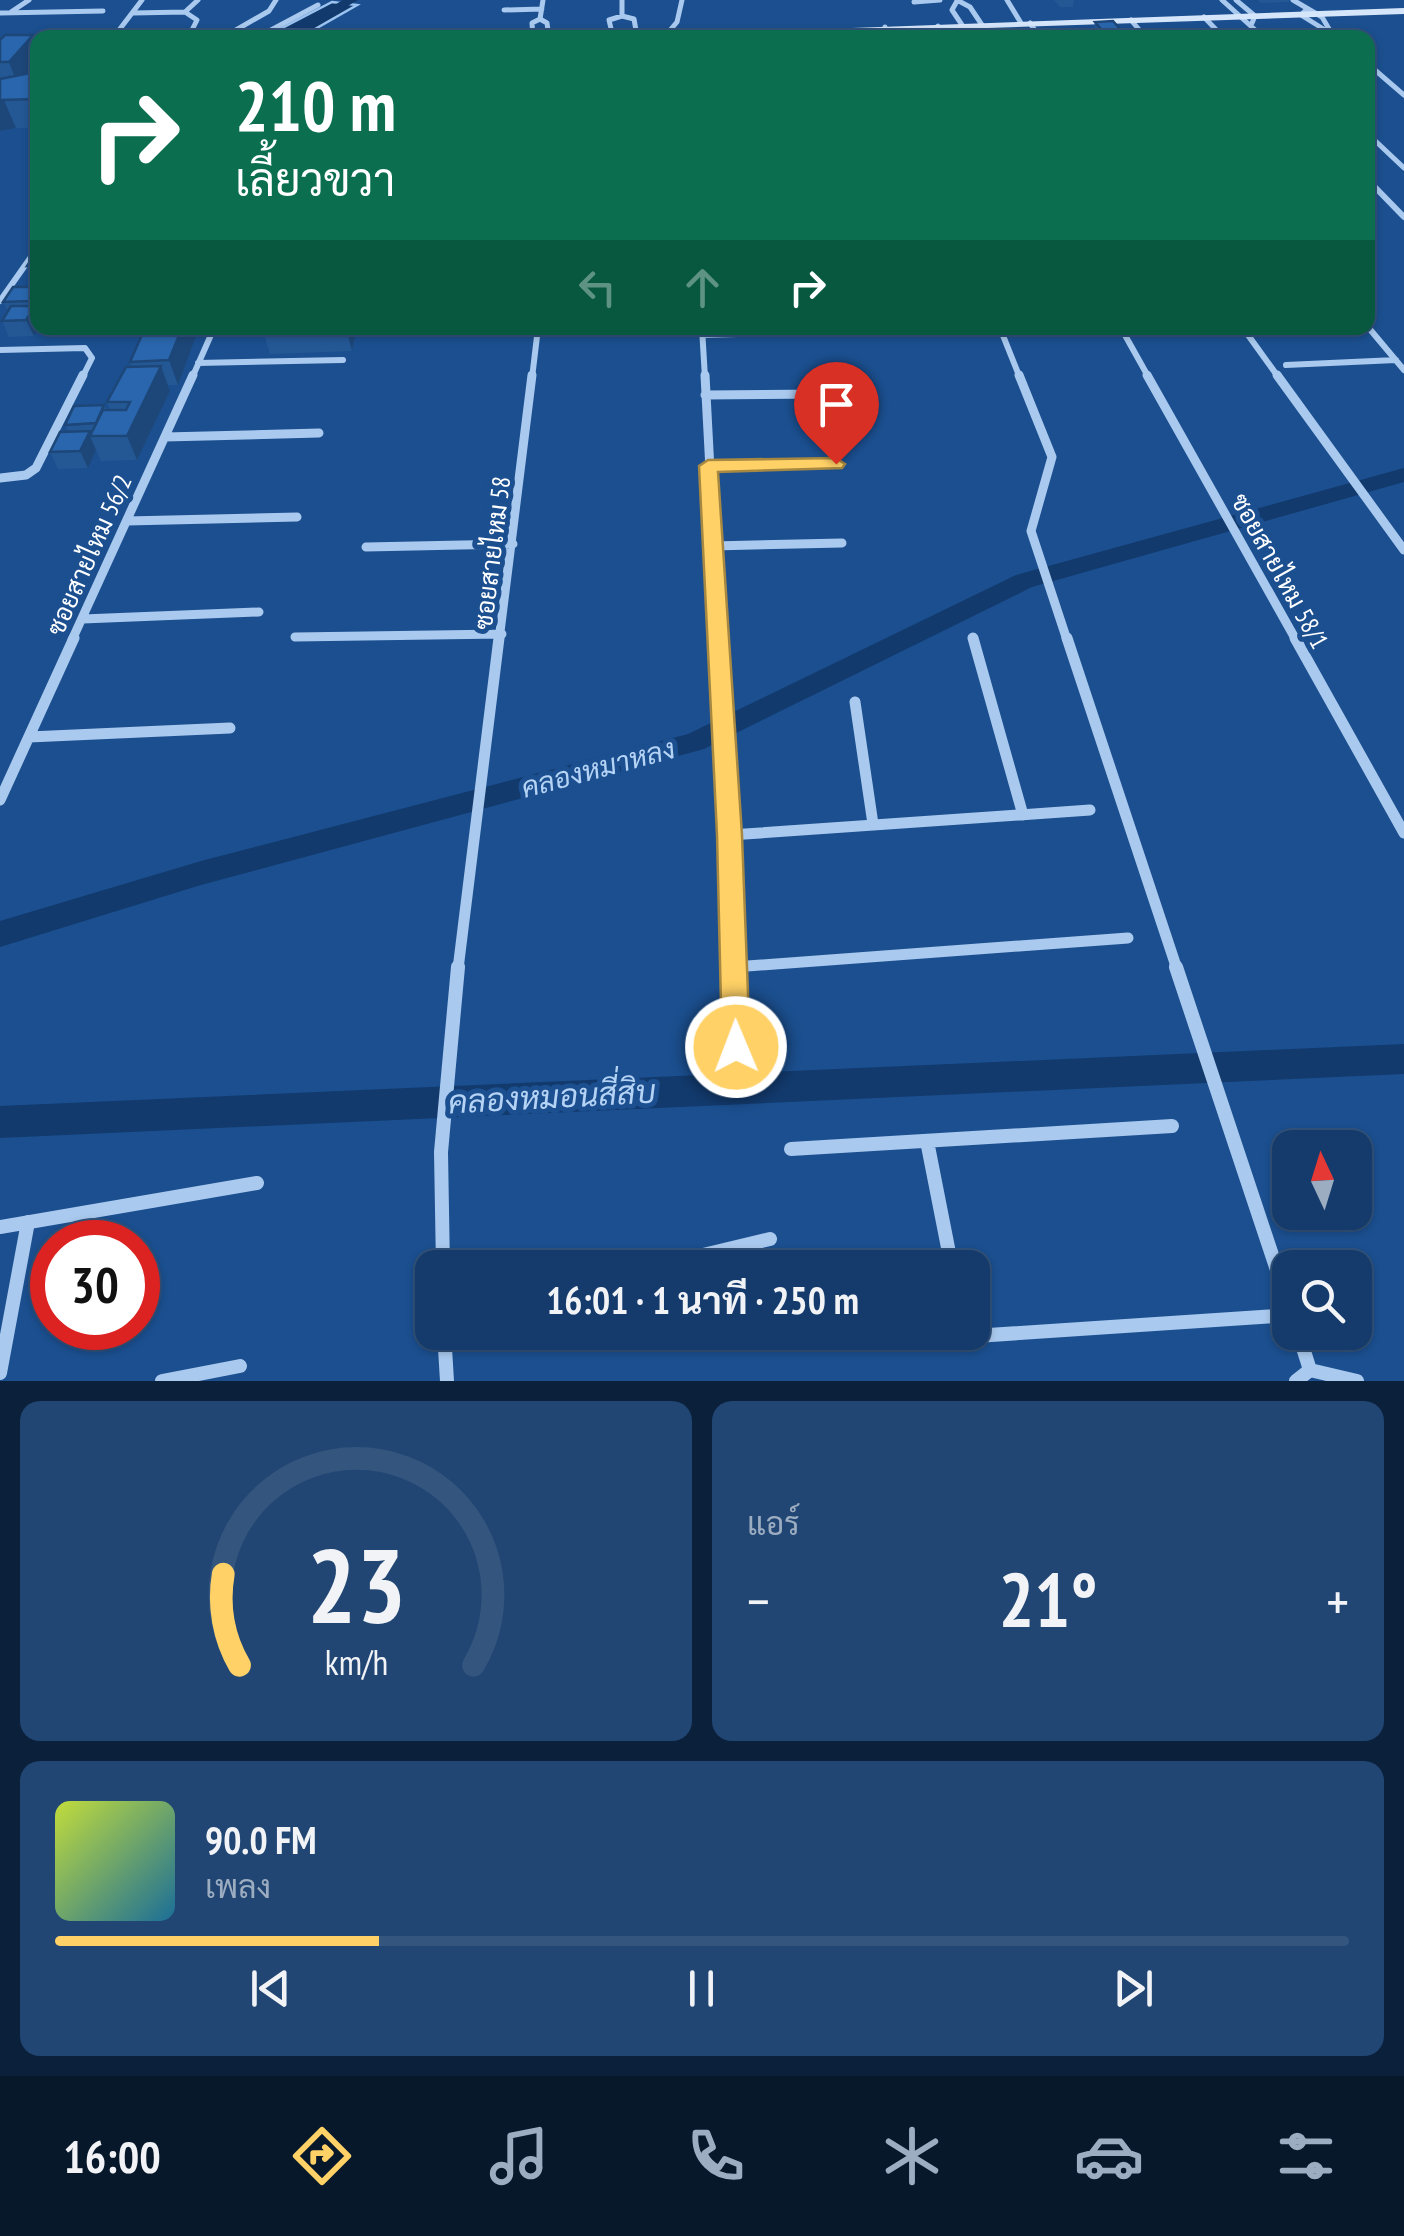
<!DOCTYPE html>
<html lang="th">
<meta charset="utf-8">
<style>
:root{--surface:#143b6b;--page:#214673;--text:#f1f3f6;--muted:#9dadc1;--line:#33557e;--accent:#ffd166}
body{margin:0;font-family:"PT Sans Narrow",Sarabun,sans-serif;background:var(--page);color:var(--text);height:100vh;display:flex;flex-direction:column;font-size:38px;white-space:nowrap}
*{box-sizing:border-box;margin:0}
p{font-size:32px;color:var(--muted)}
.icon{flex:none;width:55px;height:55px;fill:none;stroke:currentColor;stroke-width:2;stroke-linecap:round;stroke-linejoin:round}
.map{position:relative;height:1381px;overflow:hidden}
.sheet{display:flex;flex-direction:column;gap:20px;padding:20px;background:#0b203b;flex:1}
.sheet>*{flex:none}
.banner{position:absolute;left:30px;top:30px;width:1345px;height:305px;border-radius:20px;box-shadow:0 2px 8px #0004,0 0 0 2px var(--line);background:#0b6e4f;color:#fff;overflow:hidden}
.needle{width:65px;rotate:356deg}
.tools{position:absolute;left:1272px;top:1130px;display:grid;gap:20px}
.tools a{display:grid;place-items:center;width:100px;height:100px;border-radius:20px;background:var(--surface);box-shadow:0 2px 8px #0004,0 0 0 2px var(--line);font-size:50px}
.speed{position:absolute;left:30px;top:1220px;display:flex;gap:20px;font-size:50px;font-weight:700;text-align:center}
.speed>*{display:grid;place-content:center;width:130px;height:130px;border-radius:50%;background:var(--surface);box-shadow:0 2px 8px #0004,0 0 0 2px var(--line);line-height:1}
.speed .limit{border:15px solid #d22;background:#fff;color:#111}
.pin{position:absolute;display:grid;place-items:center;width:85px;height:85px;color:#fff;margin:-102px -42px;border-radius:50% 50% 50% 0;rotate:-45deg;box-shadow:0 0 10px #0007}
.pin .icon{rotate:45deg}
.me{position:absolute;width:110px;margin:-55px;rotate:359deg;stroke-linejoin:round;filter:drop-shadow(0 0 8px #0008)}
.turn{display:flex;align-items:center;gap:35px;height:210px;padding:0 40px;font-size:45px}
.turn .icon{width:130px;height:130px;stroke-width:2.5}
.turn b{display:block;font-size:70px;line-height:85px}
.lanes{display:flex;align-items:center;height:95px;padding:0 40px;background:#0003;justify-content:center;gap:50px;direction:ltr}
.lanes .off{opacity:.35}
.big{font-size:75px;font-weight:700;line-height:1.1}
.sheet .card{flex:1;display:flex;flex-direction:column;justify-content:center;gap:15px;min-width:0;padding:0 35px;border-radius:20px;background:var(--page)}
.sheet .dial{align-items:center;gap:0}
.dial svg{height:260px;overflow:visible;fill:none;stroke:var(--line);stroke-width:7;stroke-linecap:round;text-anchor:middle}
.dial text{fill:var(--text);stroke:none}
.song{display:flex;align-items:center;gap:30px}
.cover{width:120px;height:120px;border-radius:15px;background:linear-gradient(135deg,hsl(70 70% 55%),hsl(200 70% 35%))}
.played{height:10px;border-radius:5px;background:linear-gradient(90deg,var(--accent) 25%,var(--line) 25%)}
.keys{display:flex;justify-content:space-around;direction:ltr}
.heat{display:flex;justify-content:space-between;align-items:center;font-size:55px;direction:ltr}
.sheet .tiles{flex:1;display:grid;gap:20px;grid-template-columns:1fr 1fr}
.card:last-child{grid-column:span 2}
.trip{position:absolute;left:415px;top:1250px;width:575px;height:100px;border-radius:20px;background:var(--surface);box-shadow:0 2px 8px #0004,0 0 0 2px var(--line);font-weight:700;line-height:100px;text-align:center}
.tabs{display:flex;height:160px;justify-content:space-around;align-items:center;background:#08182b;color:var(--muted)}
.tabs .icon{width:70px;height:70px}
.tabs .selected{color:var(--accent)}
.tabs b{font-size:45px;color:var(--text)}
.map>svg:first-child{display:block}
.water{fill:#123a6d;stroke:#9cc4f0;stroke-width:2.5}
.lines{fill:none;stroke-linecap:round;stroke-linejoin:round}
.canal{fill:#123a6d;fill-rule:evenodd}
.street-far4{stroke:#a9c9ee;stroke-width:5}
.street-far3{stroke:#a9c9ee;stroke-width:6}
.street-far2{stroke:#a9c9ee;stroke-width:9}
.street-far1{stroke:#a9c9ee;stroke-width:11}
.street{stroke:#a9c9ee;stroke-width:14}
.secondary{fill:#d6e6fa;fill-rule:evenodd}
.wall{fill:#245895}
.shaded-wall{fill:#1d4779}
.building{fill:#2a66ad;stroke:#1d4779;stroke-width:2.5}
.route{fill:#ffd166;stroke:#a68842;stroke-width:2.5}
.labels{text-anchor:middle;stroke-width:10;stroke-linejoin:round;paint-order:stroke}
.street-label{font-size:25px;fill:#fff;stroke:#1b4f8f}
.water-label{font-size:28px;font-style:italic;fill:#b5d3f5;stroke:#1b4f8f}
.near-water-label{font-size:32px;font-style:italic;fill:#b5d3f5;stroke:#1b4f8f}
</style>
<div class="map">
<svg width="1404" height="1381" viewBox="0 0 1404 1381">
<rect width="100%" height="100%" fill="#1b4f8f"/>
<path class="water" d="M332 2 357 5 301 37H265Z"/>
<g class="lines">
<path class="canal" d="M343 0H358L293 38H277Z
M1404 468V482L1032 587 704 749 201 885 0 947V921L201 861 688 734 1016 575Z
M1404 1044V1074L0 1138V1106Z"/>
<path class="street-far4" d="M622 0V16
M957 0 970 7 982 25
M1007 0 1021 23
M1222 0 1264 38
M1236 0 1255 16 1252 23
M1293 0 1322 17 1332 34
M957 1 952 10 962 25
M914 2 940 0
M504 10 542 9
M1305 11 1301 15 1333 35
M11 12 29 0
M185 12 197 20 188 38
M0 13 103 11
M133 13 185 12 198 0
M622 16 634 19 637 36
M1204 17 1224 38
M540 19 547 23 549 38
M1131 20 1146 38
M1030 23 1040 38
M938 26 943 38
M885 27 887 38
M666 35 677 22 682 0
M613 37 609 20 622 16
M113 38 142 0
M222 38 269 11 276 0
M256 38 318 5
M533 38 532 23 540 19 543 0
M1291 38 1296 37
M1368 64 1404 95
M1368 134 1404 168"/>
<path class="street-far3" d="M1368 180 1404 217
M0 301 38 247
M1368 327 1404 370
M702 328 705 378
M1000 328 1020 378
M1121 328 1149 378
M1243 328 1279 378
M702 335 815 332
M0 350 85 348 92 358 82 378
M198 363 343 360
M1286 365 1396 360
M192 378 214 328
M532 378 538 328"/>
<path class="street-far2" d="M705 375 719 640
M1019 375 1052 457 1031 531 1067 640
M1147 375 1296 640
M1277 375 1404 550
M705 395 824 394
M165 437 319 433
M709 466 836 464
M0 478 26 475 36 468 83 375
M127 521 297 517
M712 546 842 543
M366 547 513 544
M83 619 259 612
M295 637 502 634
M72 640 193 375
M499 640 532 375"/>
<path class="street-far1" d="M719 638 734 969
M973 638 1023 815
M1067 638 1177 969
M1295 638 1404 833
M855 702 873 824
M29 737 230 728
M0 800 74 638
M730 835 1090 810
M734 967 1128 938
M458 969 499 638"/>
<path class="street" d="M734 967 736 1047
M1176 967 1290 1309
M927 1141 952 1268
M791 1149 1172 1126
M0 1227 257 1183
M443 1268 441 1152 458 967
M649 1268 770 1239
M444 1332 447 1381
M1298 1332 1310 1370
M840 1345 1290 1315
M0 1373 28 1222
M162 1381 240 1366
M1296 1381 1310 1370 1357 1381"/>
<path class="secondary" d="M1404 8V14L689 38H575Z"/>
</g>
<path class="wall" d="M1054 0H1074L1073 7H1060Z
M1258 0H1289V2L1261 3Z
M1095 22 1127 37 1091 38 1092 35H1099L1094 29Z
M33 35 38 46V59L24 74 35 72 38 70V128H16L0 131V40Z
M38 252V281H34L27 266Z
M38 287V328H39L34 336 9 337 2 321 8 311 3 302Z
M42 328H79L72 336 45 335Z
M84 328H121L117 334H87Z
M125 328H199L178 385H168L170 391 137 460 101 461 96 450 88 468 58 469 50 452 68 431 65 425 104 405 106 410H110L107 402 132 367 130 362 141 335 128 336Z
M264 328H357L352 351 270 354 263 330Z"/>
<path class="shaded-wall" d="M33 35 38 46V59L17 83 9 62Z
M0 100H4L16 128 0 131Z
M38 288V300H36L38 328H39L34 336 26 320 33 310 29 301Z
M69 328H79L72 336Z
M182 328H199L178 385 169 360Z
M346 328H357L352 351Z
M161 366 170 391 137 460 127 436Z
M90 431 92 436H90L96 450 88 468 80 451Z"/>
<path class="building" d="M1113 21 1127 37H1119L1117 34 1106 35 1095 22Z
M1117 34 1119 38H1093L1092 35Z
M5 35H33L9 62H0V40Z
M38 70V99L0 100V79L35 72Z
M36 252H38V265L27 266Z
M13 287H38V288L29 301 3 302Z
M11 306H35L26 320 2 321Z
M145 328H182L169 360 130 362Z
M264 328H327L263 330Z
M161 366 127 436H90L103 410H126L130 402H107L126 367Z
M104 405 96 423 65 425 74 406Z
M90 431 80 451 50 452 60 432Z"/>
<path class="route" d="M836 458 845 464 842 468 718 472 742 835 750 1047 746 1057 736 1061 726 1057 722 1047 717 835 699 466 708 460Z"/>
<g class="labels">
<g class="street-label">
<text transform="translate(492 553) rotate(-83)" y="9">ซอยสายไหม 58</text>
<text transform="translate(89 555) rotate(-66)" y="9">ซอยสายไหม 56/2</text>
<text transform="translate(1280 571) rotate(61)" y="9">ซอยสายไหม 58/1</text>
</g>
<g class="water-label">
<text transform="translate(598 768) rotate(-15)" y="10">คลองหมาหลง</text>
</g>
<g class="near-water-label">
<text transform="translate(552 1097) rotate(-3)" y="11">คลองหมอนสี่สิบ</text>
</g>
</g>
</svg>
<div class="tools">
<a><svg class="needle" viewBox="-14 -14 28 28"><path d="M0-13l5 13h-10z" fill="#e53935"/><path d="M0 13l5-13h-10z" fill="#9dadc1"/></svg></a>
<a><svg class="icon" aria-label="search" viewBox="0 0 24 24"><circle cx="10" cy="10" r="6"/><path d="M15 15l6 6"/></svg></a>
</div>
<div class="speed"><div class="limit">30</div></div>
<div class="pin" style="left:836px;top:464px;background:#d93025"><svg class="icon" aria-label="arrive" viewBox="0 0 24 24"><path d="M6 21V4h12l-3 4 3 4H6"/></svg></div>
<svg class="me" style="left:736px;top:1047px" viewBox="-20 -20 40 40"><circle r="17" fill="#ffd166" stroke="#fff" stroke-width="3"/><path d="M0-11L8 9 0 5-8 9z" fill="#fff"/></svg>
<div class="trip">16:01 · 1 นาที · 250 m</div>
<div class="banner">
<div class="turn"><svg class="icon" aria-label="right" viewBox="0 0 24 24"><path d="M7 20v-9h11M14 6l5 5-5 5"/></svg><div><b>210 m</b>เลี้ยวขวา</div></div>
<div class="lanes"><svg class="icon off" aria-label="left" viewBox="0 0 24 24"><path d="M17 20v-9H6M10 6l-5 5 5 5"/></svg><svg class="icon off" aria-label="ahead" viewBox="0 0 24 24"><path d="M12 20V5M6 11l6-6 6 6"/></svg><svg class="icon" aria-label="right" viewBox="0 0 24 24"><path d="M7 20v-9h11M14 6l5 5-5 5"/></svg></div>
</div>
</div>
<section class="sheet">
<div class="tiles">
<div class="card dial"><svg viewBox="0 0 100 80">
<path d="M14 69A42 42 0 1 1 86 69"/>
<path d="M14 69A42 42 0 0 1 9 41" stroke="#ffd166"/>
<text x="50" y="56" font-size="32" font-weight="700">23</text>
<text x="50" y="72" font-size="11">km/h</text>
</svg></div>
<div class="card"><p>แอร์</p>
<div class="heat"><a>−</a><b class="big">21°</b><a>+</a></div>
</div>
<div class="card">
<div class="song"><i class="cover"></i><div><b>90.0 FM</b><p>เพลง</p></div></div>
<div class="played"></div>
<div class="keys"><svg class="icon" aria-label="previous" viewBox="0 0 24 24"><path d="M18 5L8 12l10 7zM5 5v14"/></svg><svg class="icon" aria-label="pause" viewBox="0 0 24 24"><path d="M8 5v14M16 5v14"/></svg><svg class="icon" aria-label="next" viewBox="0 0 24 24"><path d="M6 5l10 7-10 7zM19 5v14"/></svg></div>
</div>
</div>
</section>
<nav class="tabs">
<b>16:00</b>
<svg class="icon selected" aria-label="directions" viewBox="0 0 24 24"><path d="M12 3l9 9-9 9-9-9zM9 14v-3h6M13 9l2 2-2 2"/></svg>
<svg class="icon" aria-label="music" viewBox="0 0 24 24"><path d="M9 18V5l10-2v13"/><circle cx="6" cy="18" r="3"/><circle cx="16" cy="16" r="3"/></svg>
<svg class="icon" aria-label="phone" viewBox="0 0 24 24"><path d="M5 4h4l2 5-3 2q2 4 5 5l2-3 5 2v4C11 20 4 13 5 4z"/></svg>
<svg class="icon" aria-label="climate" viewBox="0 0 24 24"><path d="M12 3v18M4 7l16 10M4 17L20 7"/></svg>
<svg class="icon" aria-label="car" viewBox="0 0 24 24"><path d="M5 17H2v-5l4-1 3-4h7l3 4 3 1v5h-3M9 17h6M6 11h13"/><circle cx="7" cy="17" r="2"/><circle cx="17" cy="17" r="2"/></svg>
<svg class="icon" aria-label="filters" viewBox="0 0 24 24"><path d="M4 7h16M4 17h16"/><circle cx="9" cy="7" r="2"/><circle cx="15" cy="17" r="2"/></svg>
</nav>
